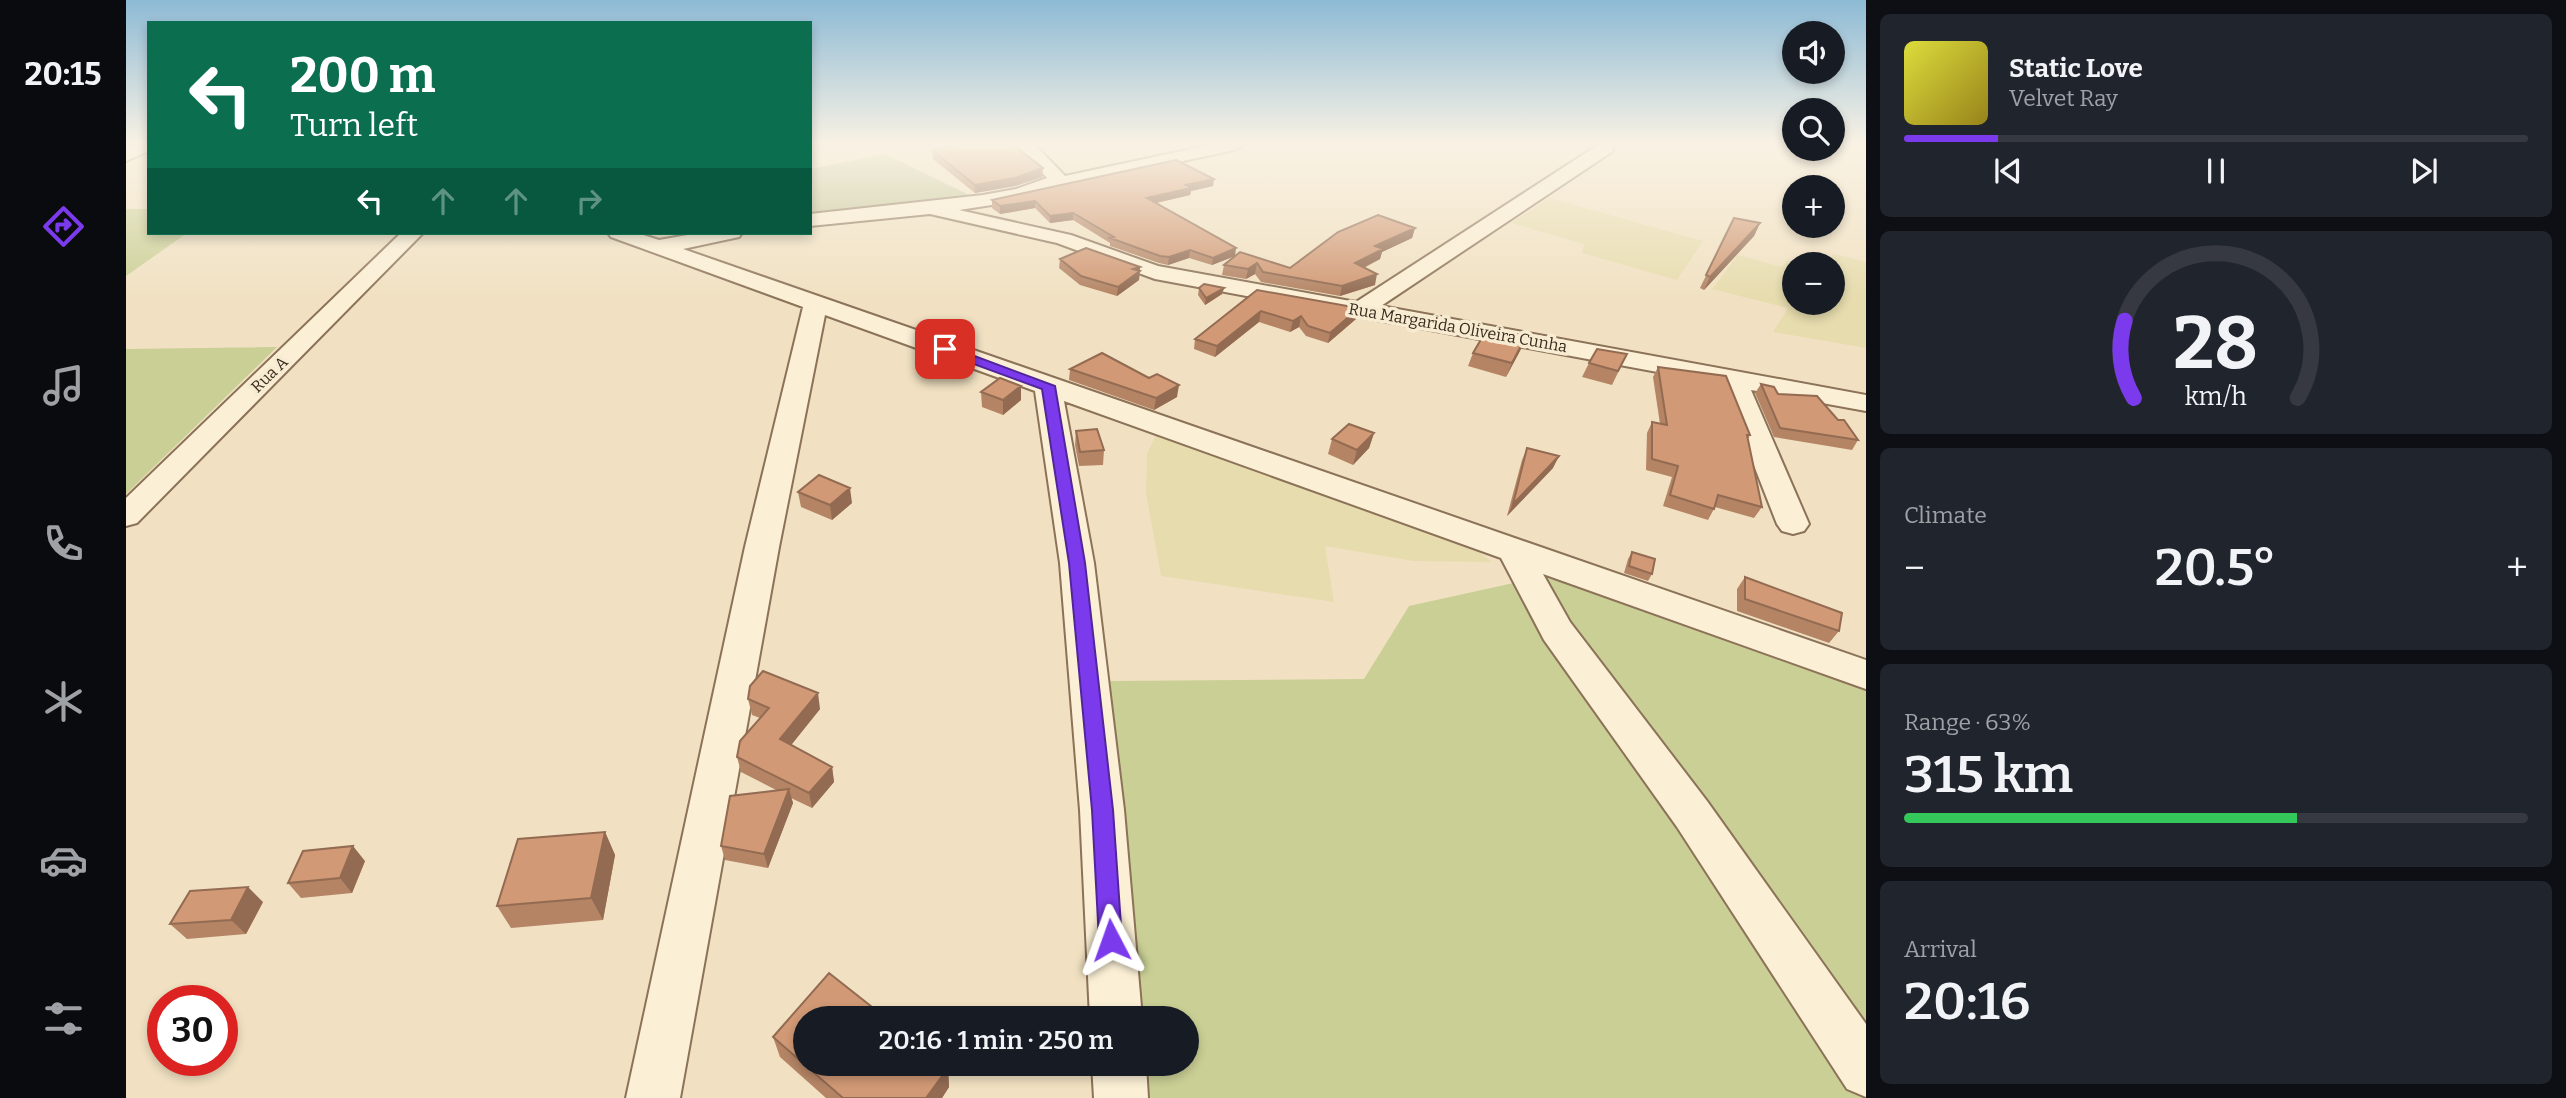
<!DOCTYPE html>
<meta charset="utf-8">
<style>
:root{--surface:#171b24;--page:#20242c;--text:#f1f3f6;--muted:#9ea1a6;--line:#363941;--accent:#7c3aed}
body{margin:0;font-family:Bitter,serif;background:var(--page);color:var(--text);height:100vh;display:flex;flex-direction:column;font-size:26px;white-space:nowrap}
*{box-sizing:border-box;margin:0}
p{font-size:23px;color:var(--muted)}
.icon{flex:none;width:38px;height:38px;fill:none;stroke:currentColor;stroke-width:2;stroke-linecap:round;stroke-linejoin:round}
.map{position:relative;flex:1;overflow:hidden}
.side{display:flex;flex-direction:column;gap:14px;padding:14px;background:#0d0f14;width:700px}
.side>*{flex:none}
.banner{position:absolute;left:21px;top:21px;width:665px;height:214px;border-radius:0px;box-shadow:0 4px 10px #0003;background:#0b6e4f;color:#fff;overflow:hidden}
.controls{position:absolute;left:1656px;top:21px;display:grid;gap:14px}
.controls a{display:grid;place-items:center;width:63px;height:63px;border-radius:50%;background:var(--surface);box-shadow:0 4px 10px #0003;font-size:35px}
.speed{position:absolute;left:21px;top:985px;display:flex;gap:14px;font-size:35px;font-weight:700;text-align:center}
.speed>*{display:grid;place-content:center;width:91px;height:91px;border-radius:50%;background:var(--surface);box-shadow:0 4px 10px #0003;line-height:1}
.speed .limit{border:10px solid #d22;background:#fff;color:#111}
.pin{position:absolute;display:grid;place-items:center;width:60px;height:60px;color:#fff;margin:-30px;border-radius:14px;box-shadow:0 4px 10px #0006}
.me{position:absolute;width:77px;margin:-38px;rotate:356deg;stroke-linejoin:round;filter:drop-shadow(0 0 5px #0008)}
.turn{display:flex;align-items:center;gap:24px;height:147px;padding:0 28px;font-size:32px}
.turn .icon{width:91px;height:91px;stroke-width:2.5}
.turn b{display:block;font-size:49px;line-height:60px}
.lanes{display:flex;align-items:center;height:66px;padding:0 28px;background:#0003;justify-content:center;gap:35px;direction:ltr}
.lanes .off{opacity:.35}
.big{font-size:52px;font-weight:600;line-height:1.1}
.side .tile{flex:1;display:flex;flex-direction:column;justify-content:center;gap:10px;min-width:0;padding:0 24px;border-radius:10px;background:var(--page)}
.side .dial{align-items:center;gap:0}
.dial svg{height:182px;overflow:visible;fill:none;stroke:var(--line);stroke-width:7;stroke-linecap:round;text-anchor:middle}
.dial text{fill:var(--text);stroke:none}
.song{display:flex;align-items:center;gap:21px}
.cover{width:84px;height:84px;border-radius:10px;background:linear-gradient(135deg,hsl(60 70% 55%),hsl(50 70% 35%))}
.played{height:7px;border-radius:4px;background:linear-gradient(90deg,var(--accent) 15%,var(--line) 15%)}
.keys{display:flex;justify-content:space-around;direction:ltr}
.heat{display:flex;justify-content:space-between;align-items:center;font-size:38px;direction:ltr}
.charge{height:10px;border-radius:5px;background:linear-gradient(90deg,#34c759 63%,var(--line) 0)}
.trip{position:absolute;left:667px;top:1006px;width:406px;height:70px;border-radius:35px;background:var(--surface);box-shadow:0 4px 10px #0003;font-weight:600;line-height:70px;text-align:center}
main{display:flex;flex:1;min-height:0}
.dock{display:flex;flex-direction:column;width:126px;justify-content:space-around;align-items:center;background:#090b0e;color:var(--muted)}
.dock .icon{width:49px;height:49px}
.dock .on{color:var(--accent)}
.dock b{font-size:32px;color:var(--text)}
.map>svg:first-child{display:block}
.farmland{fill:#e7dcae}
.green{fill:#cacf95}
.cemetery{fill:#bfc494}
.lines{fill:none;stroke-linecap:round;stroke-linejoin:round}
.minor-casing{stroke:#8b7258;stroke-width:4}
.minor{fill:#fbefd5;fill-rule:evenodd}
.wall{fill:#b48465}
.shaded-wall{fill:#926b52}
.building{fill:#d19975;stroke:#926b52;stroke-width:2}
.route{fill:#7c3aed;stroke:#51269a;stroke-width:2}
.labels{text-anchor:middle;stroke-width:7;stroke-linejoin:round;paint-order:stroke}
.far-street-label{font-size:16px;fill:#3a2a1d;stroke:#f7ecd2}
</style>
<main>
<nav class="dock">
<b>20:15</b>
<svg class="icon on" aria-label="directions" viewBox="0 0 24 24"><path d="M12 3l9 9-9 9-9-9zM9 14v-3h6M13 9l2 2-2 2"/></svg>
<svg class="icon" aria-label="music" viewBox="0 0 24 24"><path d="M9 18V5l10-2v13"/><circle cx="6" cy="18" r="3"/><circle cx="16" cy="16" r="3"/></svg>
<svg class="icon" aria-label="phone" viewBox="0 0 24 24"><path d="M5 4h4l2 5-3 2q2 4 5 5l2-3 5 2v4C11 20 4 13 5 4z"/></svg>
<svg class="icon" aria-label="climate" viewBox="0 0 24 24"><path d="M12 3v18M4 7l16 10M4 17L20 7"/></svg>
<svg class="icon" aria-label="car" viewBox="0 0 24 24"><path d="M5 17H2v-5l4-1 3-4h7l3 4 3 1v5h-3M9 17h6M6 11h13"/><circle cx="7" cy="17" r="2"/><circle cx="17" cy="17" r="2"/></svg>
<svg class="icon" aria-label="filters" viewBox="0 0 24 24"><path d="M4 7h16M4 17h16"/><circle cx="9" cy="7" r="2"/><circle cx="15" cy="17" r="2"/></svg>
</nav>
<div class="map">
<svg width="1740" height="1098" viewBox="0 0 1740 1098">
<rect width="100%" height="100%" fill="#f1e1c2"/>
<path class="farmland" d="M1423 198 1577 241 1551 280 1456 253 1458 244 1385 223Z
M1708 254 1740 262V348L1647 332 1662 308 1586 289 1612 255 1656 267 1661 261 1672 264H1668V303H1706V264H1700Z
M1033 429 1345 546 1366 562 1287 561 1199 546 1208 602 1035 576 1020 493 1021 454Z"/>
<path class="green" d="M0 209H23V233H61L0 276Z
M151 347 0 494V349Z
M1415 577 1482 592 1740 683V1098H1017L1012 1064H1060V1018H1008L984 681 1238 679 1283 606Z"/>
<path class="cemetery" d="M759 154 845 196 684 217V169Z"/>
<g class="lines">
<g class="minor-casing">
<path id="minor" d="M7 145H23V151L0 161V149Z
M890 145H909L939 176 1084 145H1117L1108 150 928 189 892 201 833 210 945 235 1032 266 1230 302 1472 145H1488L1487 151 1255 306 1740 395V411L1625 390 1683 524 1678 531 1667 534 1656 531 1651 524 1596 384 1029 279 931 243 804 214 684 226V214L857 195 890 189 921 178Z
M275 233H297L11 523 0 526V498Z
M482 233H511L533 240 573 233H616L613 237 557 249 1740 660V689L1417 574 1444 622 1581 801 1740 1024V1097L1721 1089 1551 827 1418 640 1375 558 938 401 968 563 998 810 1016 1018H964L954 810 934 563 909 391 699 315 653 547 554 1098H500L619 547 677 307 485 237Z
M966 1064H1020L1022 1098H968Z"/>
</g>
<use href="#minor" class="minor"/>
</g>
<path class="wall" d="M806 150 917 168 916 177 889 186 849 193 807 159Z
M1087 186 1065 191 1064 195 1030 203 1109 256 1164 268 1289 228 1286 238 1256 252 1254 259 1238 268 1249 285 1214 296 1135 282 1129 274 1120 279 1096 275 1098 265 1109 256 1086 265 1063 258 1042 265 1033 263 984 246V243L947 220 924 223 909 208 874 214 866 208V200Z
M1608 218 1634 223 1628 236 1578 290 1574 288Z
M934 259 1014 267 1013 280 991 296 954 285 933 268Z
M1073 288H1098L1096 294 1079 305 1072 295Z
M1131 290 1230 319 1202 343 1180 336 1173 327 1164 332 1133 322 1089 357 1068 349 1069 339Z
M1395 349 1380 377 1342 366 1347 353Z
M1501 354 1486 385 1456 377 1463 363Z
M1532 367 1624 435 1622 439 1636 507 1628 518 1589 507 1582 520 1537 506 1546 477 1520 470 1521 433 1526 422 1534 424 1527 377Z
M944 369 1051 397 1028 410 943 380Z
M1635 384 1652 394 1732 440 1726 450 1648 437 1629 393Z
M855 392 895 400 877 415 856 407Z
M950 431 978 450 977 465 953 466 949 445Z
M1248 433 1243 448 1227 465 1202 454 1206 439Z
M1401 448 1427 468 1381 516 1396 460Z
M672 492 726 503 706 520 675 507Z
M1506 552 1526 574 1522 581 1498 573 1502 559Z
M1619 577 1713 631 1703 643 1611 611V589Z
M622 699 694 709 665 745 706 767 708 782 686 808 665 798 667 803 642 868 599 860 595 846 652 791 615 772 611 757 634 718 626 715Z
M479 832 489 855 477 920 385 928 371 906Z
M239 861 226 893 175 898 162 883Z
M137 902 120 934 61 939 44 924Z
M647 1037 822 1068 823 1087 816 1098H700L654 1057Z"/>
<path class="shaded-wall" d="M917 168 916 177 889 186 849 193V185Z
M1088 179 1087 186 1065 191 1064 195 1021 205V198L1060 185Z
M909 201V208L874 214V206Z
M947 213V220L924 223V216Z
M1634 223 1628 236 1578 290 1584 277Z
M1289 228 1286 238 1256 252 1254 259 1226 273 1229 263 1249 246Z
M1110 248 1109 256 1086 265 1087 258Z
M1064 250 1063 258 1042 265 1043 257Z
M1131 263 1129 274 1120 279 1122 269Z
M1014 267 1013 280 991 296 992 287 1007 269Z
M1251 274 1249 285 1214 296 1216 286Z
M1098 288 1096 294 1079 305 1080 298Z
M1233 308 1230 319 1202 343 1204 333Z
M1135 311 1133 322 1089 357 1091 346Z
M1175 316 1173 327 1164 332 1167 321Z
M1400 336 1395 349 1380 377 1386 363Z
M1053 385 1051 397 1028 410 1030 398Z
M895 386V400L877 415V400Z
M1248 433 1243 448 1227 465 1231 450Z
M1433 456 1427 468 1381 516 1387 504Z
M724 488 726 503 706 520 704 505Z
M692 693 694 709 658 754 654 739Z
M706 767 708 782 686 808 683 793Z
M663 789 667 803 642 868 638 854Z
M479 832 489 855 477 920 465 898Z
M227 846 239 861 226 893 214 878Z
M122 887 137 902 120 934 105 920Z
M822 1068 823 1087 816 1098H800Z"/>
<path class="building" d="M829 145H887L917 168 889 178 849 185 806 150Z
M1050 160 1088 179 1060 185 1065 188 1021 198 1110 248 1087 258 1064 250 1043 257 1034 256 984 238 988 237 947 213 924 216 909 201 874 206 866 200Z
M1252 215 1289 228 1249 246 1257 249 1229 263 1251 274 1216 286 1137 272 1131 263 1122 269 1098 265 1114 252 1164 268 1212 232Z
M1608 218 1634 223 1584 277 1580 275Z
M960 248 1014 267 1007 269 1014 271 992 287 955 276 934 259Z
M1078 284 1098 288 1080 298 1073 288Z
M1131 290 1233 308 1204 333 1182 326 1175 316 1167 321 1135 311 1091 346 1069 339Z
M1375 331 1400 336 1386 363 1347 353 1357 336 1371 340Z
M1471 349 1501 354 1492 371 1463 363Z
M976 353 1023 378 1031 374 1053 385 1030 398 944 369Z
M1532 367 1600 376 1624 435H1621L1636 507 1592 495 1588 509 1544 495 1552 466 1526 459V422L1541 425Z
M874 378 895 386 877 400 855 392Z
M1635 384 1648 387 1652 394 1691 396 1712 420H1718L1732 440 1654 428Z
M1223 424 1248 433 1231 450 1206 439Z
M971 429 978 450 954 452 950 431Z
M1401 448 1433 456 1387 504Z
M693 475 724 488 704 505 672 492Z
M1506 552 1529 559 1526 574 1503 566Z
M1619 577 1716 613 1713 631 1619 599Z
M637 671 692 693 654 739 706 767 683 793 611 757 614 741 643 708 622 699 624 686Z
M663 789 638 854 595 846 604 796Z
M479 832 465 898 371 906 392 839Z
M227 846 214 878 162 883 177 851Z
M122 887 105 920 44 924 64 891Z
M703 973 760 1018H679V1064H817L822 1068 800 1098H717L647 1037Z"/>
<linearGradient id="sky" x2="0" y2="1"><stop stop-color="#8dbad5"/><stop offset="0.48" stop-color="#f9f2e4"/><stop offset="1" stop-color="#f9f2e4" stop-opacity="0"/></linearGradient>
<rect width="1740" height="299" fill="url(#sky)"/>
<path class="route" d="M819 345 929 386 959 563 987 810 996 940 993 948 985 951 976 948 973 940 966 810 943 563 916 389 815 352 813 349Z"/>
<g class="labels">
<g class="far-street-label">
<text transform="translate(1332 327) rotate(10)" y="6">Rua Margarida Oliveira Cunha</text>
<text transform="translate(143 374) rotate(-44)" y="6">Rua A</text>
</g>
</g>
</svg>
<div class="controls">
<a><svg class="icon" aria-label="sound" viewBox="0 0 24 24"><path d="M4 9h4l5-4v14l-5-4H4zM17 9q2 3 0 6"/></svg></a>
<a><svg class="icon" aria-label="search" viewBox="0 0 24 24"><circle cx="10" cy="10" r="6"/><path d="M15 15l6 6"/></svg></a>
<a>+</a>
<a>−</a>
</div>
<div class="speed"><div class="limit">30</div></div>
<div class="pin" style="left:819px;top:349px;background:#d93025"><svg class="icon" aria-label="arrive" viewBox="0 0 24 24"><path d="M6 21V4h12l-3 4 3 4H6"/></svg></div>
<svg class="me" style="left:985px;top:940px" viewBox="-20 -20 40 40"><path d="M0-17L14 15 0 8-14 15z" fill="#7c3aed" stroke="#fff" stroke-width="4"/></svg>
<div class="trip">20:16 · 1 min · 250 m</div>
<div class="banner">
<div class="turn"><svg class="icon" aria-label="left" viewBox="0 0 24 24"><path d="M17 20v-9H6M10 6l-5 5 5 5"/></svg><div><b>200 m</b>Turn left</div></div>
<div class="lanes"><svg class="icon" aria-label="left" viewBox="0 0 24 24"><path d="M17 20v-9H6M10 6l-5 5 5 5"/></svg><svg class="icon off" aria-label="ahead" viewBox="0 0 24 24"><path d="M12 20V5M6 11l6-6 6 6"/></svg><svg class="icon off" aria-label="ahead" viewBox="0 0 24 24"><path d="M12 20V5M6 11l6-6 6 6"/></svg><svg class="icon off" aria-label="right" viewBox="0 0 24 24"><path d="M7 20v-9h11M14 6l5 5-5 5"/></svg></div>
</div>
</div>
<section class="side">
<div class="tile">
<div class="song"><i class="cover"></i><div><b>Static Love</b><p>Velvet Ray</p></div></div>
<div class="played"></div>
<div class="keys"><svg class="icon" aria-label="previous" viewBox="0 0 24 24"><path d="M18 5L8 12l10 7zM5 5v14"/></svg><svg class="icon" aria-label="pause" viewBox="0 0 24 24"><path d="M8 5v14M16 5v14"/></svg><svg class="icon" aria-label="next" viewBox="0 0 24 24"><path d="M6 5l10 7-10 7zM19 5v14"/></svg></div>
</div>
<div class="tile dial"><svg viewBox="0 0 100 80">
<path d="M14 69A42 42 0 1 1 86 69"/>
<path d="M14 69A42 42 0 0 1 10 35" stroke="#7c3aed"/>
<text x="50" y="56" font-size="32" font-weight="700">28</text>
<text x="50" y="72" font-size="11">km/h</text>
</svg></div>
<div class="tile"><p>Climate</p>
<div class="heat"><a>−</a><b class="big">20.5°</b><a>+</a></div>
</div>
<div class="tile"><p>Range · 63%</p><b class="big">315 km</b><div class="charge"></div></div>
<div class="tile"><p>Arrival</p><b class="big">20:16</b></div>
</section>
</main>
